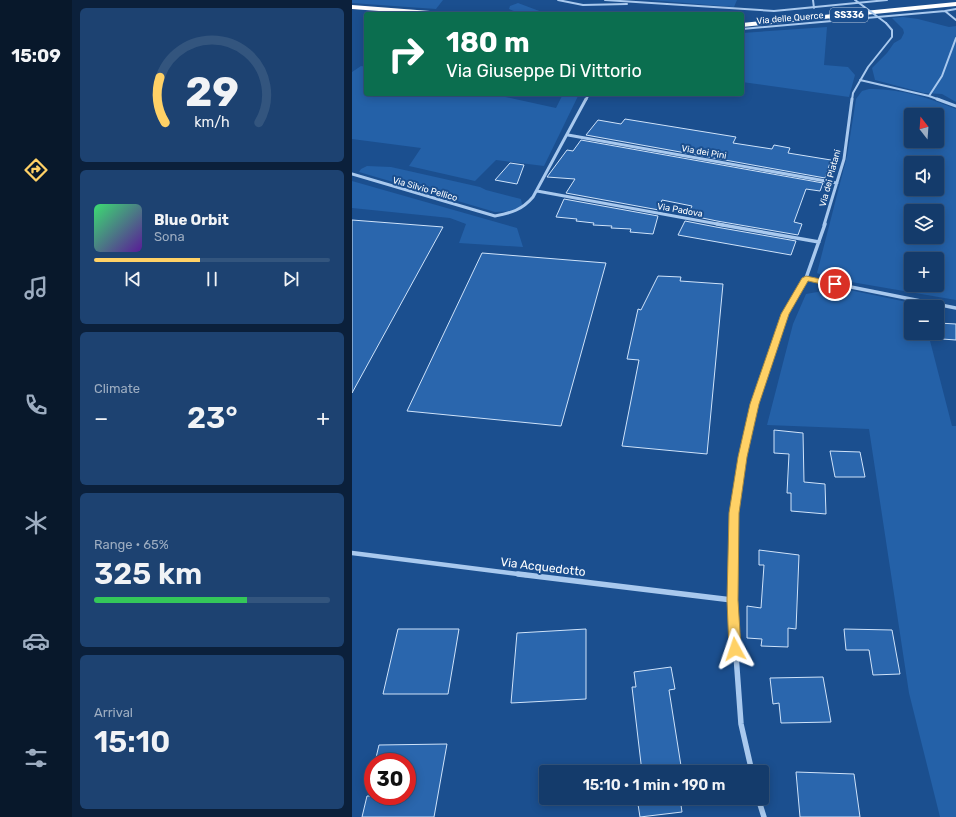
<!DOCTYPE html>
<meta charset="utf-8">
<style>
:root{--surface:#143b6b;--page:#1d4271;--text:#f1f3f6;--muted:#9dadc1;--line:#33557e;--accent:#ffd166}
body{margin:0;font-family:Rubik,sans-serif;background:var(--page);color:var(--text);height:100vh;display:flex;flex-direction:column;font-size:15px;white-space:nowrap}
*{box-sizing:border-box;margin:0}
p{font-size:13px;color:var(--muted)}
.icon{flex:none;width:22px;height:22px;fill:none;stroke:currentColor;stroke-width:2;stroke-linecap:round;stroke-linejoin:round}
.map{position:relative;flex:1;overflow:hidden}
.drawer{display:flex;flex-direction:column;gap:8px;padding:8px;background:#0b203b;width:280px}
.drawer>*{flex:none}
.banner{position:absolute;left:12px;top:12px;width:380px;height:84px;border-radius:4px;box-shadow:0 2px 10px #0003,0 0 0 1px var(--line);background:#0b6e4f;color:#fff;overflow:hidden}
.needle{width:26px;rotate:343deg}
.tools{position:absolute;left:552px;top:108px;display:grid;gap:8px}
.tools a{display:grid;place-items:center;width:40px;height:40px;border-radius:4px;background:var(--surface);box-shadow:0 2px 10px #0003,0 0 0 1px var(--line);font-size:20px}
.speed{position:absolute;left:12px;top:753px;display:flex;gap:8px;font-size:20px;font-weight:700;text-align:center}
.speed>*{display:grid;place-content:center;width:52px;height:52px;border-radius:50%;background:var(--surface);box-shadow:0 2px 10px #0003,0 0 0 1px var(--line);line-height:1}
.speed .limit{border:6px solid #d22;background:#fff;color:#111}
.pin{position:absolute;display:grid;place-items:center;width:34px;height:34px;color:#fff;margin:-17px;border:2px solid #fff;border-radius:50%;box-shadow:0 1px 4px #0007}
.me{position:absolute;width:44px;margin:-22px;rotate:355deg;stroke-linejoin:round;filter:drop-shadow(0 0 3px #0008)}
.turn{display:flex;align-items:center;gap:14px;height:84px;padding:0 16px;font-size:18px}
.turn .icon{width:52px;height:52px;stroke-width:2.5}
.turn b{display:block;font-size:28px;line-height:34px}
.big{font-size:30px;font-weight:600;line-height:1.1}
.drawer .widget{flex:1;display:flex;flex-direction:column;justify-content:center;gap:6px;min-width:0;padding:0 14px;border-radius:6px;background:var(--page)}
.drawer .dial{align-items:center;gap:0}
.dial svg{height:104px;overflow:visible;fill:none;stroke:var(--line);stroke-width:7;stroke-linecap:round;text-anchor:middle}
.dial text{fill:var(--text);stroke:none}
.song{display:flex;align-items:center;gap:12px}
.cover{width:48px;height:48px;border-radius:6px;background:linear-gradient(135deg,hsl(140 70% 55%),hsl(270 70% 35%))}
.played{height:4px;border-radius:2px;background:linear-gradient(90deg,var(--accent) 45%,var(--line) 45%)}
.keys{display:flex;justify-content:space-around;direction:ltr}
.heat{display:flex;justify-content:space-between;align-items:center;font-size:22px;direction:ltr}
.charge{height:6px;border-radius:3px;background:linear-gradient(90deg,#34c759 65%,var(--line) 0)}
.trip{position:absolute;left:187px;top:765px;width:230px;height:40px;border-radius:4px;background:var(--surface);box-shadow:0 2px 10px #0003,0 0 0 1px var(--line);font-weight:600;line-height:40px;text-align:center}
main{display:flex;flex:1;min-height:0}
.tabs{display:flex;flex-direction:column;width:72px;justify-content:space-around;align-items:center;background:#08182b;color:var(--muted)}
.tabs .icon{width:28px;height:28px}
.tabs .selected{color:var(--accent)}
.tabs b{font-size:18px;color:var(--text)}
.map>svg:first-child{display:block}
.green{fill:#2461a8;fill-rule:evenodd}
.building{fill:#2a66ad;stroke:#cfe3fa}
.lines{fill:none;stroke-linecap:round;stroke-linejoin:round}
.street-far4{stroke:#a9c9ee;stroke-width:2}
.street-far3{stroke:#a9c9ee;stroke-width:3}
.street-far2{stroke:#a9c9ee;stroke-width:3.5}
.street-far1{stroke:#a9c9ee;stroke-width:4.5}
.street{stroke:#a9c9ee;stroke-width:5.5}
.highway{fill:#fff;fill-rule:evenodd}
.street-bridge{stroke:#a9c9ee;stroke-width:2}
.route{fill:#ffd166;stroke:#a68842}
.labels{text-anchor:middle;stroke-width:4;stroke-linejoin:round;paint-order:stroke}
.shield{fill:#1b4f8f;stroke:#bbcadd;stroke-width:1}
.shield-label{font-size:9px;font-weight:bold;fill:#fff}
.far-street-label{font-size:9px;fill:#fff;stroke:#1b4f8f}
.near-street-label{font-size:12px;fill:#fff;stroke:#1b4f8f}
</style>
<main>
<nav class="tabs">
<b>15:09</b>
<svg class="icon selected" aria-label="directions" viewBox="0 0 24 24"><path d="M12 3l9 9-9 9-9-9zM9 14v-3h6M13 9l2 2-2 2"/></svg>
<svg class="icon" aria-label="music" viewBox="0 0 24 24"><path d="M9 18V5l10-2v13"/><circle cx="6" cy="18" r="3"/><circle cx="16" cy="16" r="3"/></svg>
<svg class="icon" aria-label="phone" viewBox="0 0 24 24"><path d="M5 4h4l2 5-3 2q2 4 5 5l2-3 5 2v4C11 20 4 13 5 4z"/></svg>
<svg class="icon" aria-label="climate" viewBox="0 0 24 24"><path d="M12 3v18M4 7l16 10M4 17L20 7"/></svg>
<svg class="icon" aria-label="car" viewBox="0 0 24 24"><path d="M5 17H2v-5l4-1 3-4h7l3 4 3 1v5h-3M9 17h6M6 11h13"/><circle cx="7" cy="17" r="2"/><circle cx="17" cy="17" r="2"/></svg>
<svg class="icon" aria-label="filters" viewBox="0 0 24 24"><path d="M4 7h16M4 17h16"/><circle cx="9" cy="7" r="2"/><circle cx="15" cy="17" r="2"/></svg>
</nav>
<section class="drawer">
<div class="widget dial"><svg viewBox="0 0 100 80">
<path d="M14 69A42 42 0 1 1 86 69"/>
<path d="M14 69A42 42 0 0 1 10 34" stroke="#ffd166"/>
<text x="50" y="56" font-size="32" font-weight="700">29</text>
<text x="50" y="72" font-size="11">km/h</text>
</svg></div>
<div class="widget">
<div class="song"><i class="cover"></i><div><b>Blue Orbit</b><p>Sona</p></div></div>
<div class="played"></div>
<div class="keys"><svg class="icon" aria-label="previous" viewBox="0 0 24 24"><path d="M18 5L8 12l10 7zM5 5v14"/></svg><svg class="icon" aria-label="pause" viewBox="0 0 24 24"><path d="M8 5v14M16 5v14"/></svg><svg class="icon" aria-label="next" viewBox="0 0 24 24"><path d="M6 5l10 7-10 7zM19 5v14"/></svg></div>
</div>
<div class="widget"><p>Climate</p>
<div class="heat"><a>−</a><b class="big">23°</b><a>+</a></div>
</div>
<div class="widget"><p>Range · 65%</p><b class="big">325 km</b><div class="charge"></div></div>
<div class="widget"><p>Arrival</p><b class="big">15:10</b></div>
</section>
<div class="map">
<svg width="604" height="817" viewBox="0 0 604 817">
<rect width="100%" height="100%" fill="#1b4f8f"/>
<path class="green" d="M0 0H91L84 9 0 3Z
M297 0H385L382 7Z
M166 3 190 12 216 14H163L164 12 157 9 158 6Z
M551 17 566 19 597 27 604 26V102L590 94 572 93 523 80 520 68 535 53 542 43 549 39 552 33 551 29 540 18Z
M475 27 472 65 496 67 503 75 497 97 390 82V33Z
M9 66 14 67V94H140L204 108 211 94H227L192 166 144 160 123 181 57 166 69 148 0 139V72Z
M517 89C547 88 577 98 604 109V300L476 278 465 273 495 156 504 99 510 91ZM559 115H585V141H559ZM559 163H585V189H559ZM559 211H585V237H559ZM559 259H585V285H559Z
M15 166 39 167 128 187 134 190 169 199 170 205 161 211 143 212 7 172 9 169Z
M0 181 165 228 171 247 107 243 114 224 98 218 0 208Z
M488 288 569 305V307H559V333H576L600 426H604V817H588L557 693 517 429 415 425 441 324 454 294Z"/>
<path class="building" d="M273 119 384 137 381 143 420 149 422 145 438 148 436 153 479 160 473 178 234 135 246 120 269 124Z
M229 140 471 183 468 191 454 189 442 222 450 224 446 235 365 221 336 215 340 206 310 200 307 210 214 193 223 179 195 177 215 150 221 151Z
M158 163 172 165 165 184 143 180Z
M212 199 306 216 301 234 278 232 279 229 259 228 260 226 241 225 242 223 224 221 225 219 204 217Z
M0 220 91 227 0 393Z
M333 221 364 227 444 241 439 255 326 235Z
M130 253 254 263 209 426 55 411Z
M306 276 329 277 328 281 371 284 355 454 270 446 287 360 275 359 286 309 289 310Z
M586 323 604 324V340L590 339Z
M422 430 451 433 452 482 473 484 474 514 439 511V493H435L437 454 422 453Z
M478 451 508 452 513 477H483Z
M407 550 447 555 444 629 436 628V647L409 646 410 639 395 638V606L409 608 412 565H407Z
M46 629H107L96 694H31Z
M234 629V699L159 703 165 633Z
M492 629 540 630 548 674 521 675 517 650H494Z
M319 667 323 689 317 690 330 772H290L280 687H284L282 672Z
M471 677 479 722 429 723 427 703 421 704 418 678Z
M95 744 82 817H10L15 796H55V762H23L27 745Z
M444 772 502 774 508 817H448Z
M285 798H328L330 812 288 817Z"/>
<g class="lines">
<path class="street-far4" d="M206 0 231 5 275 4
M253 0 422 11 535 0
M461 0 462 8
M593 11 604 9
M390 29 593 11 604 20
M508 80 577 96 590 76 604 38
M577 96 588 100
M234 100 237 94
M500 100 501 93 516 67 540 37V30L534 23"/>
<path class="street-far3" d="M585 99 604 106
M216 135 485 183
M0 174 143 216C159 213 170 210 181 197L234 99
M185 191 371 225
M472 225 492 159 500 99"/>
<path class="street-far2" d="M365 224 467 242
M454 278 604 308
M410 380 433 314 454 278 473 224"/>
<path class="street-far1" d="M0 553 174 575
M381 575C381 554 380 534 382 513 385 468 396 422 411 379"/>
<path class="street" d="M166 574 380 600
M381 574 380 600 389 724 400 772
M406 798 412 817"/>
<path class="highway" d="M604 2V6L390 27V23Z
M0 5 91 12 94 14H67L0 9Z"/>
<path class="street-bridge" d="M503 0 534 23"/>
</g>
<path class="route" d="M454 276 483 282 487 284 483 287 456 281 437 314 407 404 395 457 387 513 386 600 389 649 387 653 383 654 379 653 377 649 375 600 377 513 386 457 398 404 429 314 450 278Z"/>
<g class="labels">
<rect class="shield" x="478" y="8" width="38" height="14" rx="3"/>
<g class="shield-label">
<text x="497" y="18">SS336</text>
</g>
<g class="far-street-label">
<text transform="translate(438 18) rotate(-5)" y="3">Via delle Querce</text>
<text transform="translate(352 152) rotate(10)" y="3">Via dei Pini</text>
<text transform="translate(478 178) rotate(-75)" y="3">Via dei Platani</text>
<text transform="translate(73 189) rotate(16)" y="3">Via Silvio Pellico</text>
<text transform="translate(328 210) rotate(10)" y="3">Via Padova</text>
</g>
<g class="near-street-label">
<text transform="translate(191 567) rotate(7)" y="4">Via Acquedotto</text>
</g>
</g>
</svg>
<div class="tools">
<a><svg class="needle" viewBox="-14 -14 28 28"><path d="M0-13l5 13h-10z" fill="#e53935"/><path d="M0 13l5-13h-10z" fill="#9dadc1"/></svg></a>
<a><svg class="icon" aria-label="sound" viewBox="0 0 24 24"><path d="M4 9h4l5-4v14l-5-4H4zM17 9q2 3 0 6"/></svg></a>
<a><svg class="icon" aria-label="layers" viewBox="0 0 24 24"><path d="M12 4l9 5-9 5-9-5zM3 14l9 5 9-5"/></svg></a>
<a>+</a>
<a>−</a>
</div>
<div class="speed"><div class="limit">30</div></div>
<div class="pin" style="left:483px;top:284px;background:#d93025"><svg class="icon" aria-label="arrive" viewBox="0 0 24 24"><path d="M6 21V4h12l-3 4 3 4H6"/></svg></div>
<svg class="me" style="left:383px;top:649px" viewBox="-20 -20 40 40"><path d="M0-17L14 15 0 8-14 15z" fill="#ffd166" stroke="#fff" stroke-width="4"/></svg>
<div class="trip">15:10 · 1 min · 190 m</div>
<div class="banner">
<div class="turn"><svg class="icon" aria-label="right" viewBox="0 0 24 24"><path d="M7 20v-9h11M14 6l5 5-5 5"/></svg><div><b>180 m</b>Via Giuseppe Di Vittorio</div></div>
</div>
</div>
</main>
